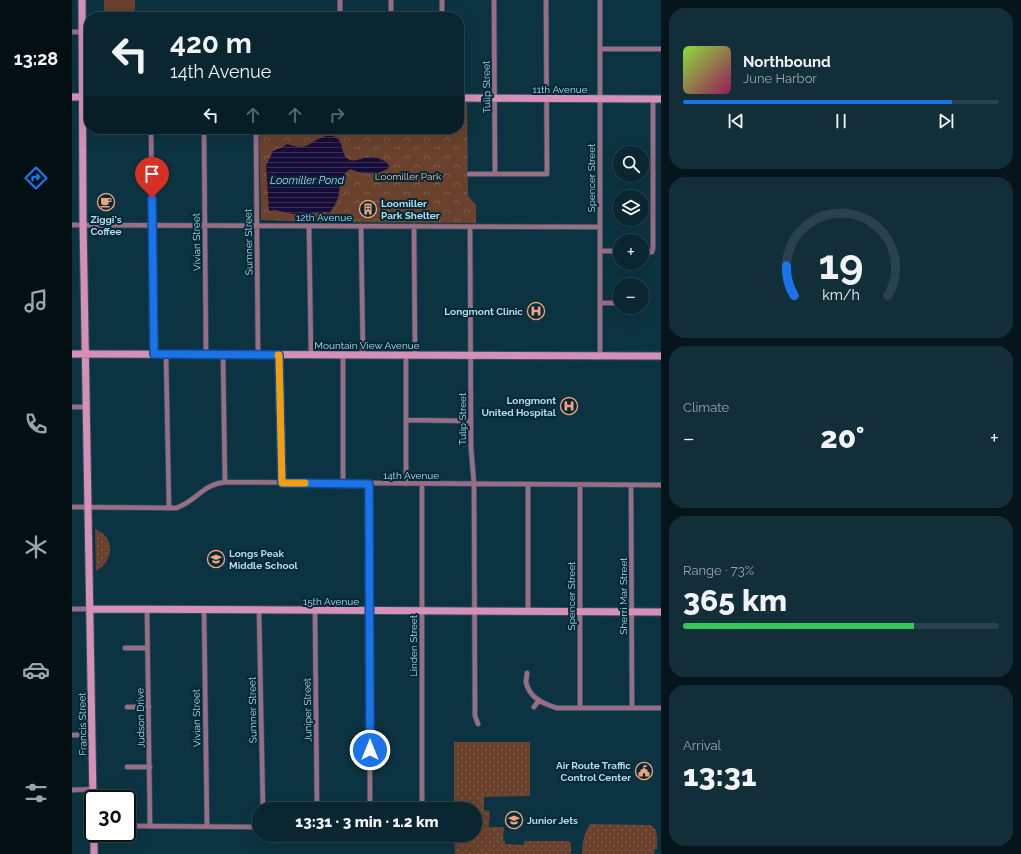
<!DOCTYPE html>
<meta charset="utf-8">
<style>
:root{--surface:#092631;--page:#122e39;--text:#f1f3f6;--muted:#99a5ab;--line:#29434d;--accent:#1a73e8}
body{margin:0;font-family:Raleway,sans-serif;background:var(--page);color:var(--text);height:100vh;display:flex;flex-direction:column;font-size:15px;white-space:nowrap}
*{box-sizing:border-box;margin:0}
p{font-size:13px;color:var(--muted)}
.icon{flex:none;width:22px;height:22px;fill:none;stroke:currentColor;stroke-width:2;stroke-linecap:round;stroke-linejoin:round}
.map{position:relative;flex:1;overflow:hidden}
.details{display:flex;flex-direction:column;gap:8px;padding:8px;background:#05151b;width:360px}
.details>*{flex:none}
.banner{position:absolute;left:12px;top:12px;width:380px;height:122px;border-radius:16px;box-shadow:0 4px 16px #0002,0 0 0 1px var(--line);background:#092631;color:var(--text);overflow:hidden}
.buttons{position:absolute;left:541px;top:146px;display:grid;gap:8px}
.buttons a{display:grid;place-items:center;width:36px;height:36px;border-radius:50%;background:var(--surface);box-shadow:0 4px 16px #0002,0 0 0 1px var(--line);font-size:20px}
.speed{position:absolute;left:12px;top:790px;display:flex;gap:8px;font-size:20px;font-weight:700;text-align:center}
.speed>*{display:grid;place-content:center;width:52px;height:52px;border-radius:50%;background:var(--surface);box-shadow:0 4px 16px #0002,0 0 0 1px var(--line);line-height:1}
.speed .limit{border:2px solid #111;border-radius:6px;background:#fff;color:#111}
.pin{position:absolute;display:grid;place-items:center;width:34px;height:34px;color:#fff;margin:-41px -17px;border-radius:50% 50% 50% 0;rotate:-45deg;box-shadow:0 0 4px #0007}
.pin .icon{rotate:45deg}
.me{position:absolute;width:44px;margin:-22px;rotate:0deg;stroke-linejoin:round;filter:drop-shadow(0 0 3px #0008)}
.turn{display:flex;align-items:center;gap:14px;height:84px;padding:0 20px;font-size:18px}
.turn .icon{width:52px;height:52px;stroke-width:2.5}
.turn b{display:block;font-size:28px;line-height:34px}
.lanes{display:flex;align-items:center;height:38px;padding:0 20px;background:#0003;justify-content:center;gap:20px;direction:ltr}
.lanes .off{opacity:.35}
.big{font-size:30px;font-weight:800;line-height:1.1}
.details .widget{flex:1;display:flex;flex-direction:column;justify-content:center;gap:6px;min-width:0;padding:0 14px;border-radius:16px;background:var(--page)}
.details .dial{align-items:center;gap:0}
.dial svg{height:104px;overflow:visible;fill:none;stroke:var(--line);stroke-width:7;stroke-linecap:round;text-anchor:middle}
.dial text{fill:var(--text);stroke:none}
.song{display:flex;align-items:center;gap:12px}
.cover{width:48px;height:48px;border-radius:6px;background:linear-gradient(135deg,hsl(90 70% 55%),hsl(330 70% 35%))}
.played{height:4px;border-radius:2px;background:linear-gradient(90deg,var(--accent) 85%,var(--line) 85%)}
.keys{display:flex;justify-content:space-around;direction:ltr}
.heat{display:flex;justify-content:space-between;align-items:center;font-size:22px;direction:ltr}
.charge{height:6px;border-radius:3px;background:linear-gradient(90deg,#34c759 73%,var(--line) 0)}
.trip{position:absolute;left:180px;top:802px;width:230px;height:40px;border-radius:20px;background:var(--surface);box-shadow:0 4px 16px #0002,0 0 0 1px var(--line);font-weight:800;line-height:40px;text-align:center}
main{display:flex;flex:1;min-height:0}
.tabs{display:flex;flex-direction:column;width:72px;justify-content:space-around;align-items:center;background:#040f14;color:var(--muted)}
.tabs .icon{width:28px;height:28px}
.tabs .active{color:var(--accent)}
.tabs b{font-size:18px;color:var(--text)}
.map>svg:first-child{display:block}
.grass{fill:url(#grass-dots)}
.forest{fill:url(#forest-crowns)}
.pitch{fill:#69412d}
.water{fill:url(#water-rules)}
.lines{fill:none;stroke-linecap:round;stroke-linejoin:round}
.street-casing{stroke:#2b515f;stroke-width:6}
.secondary-casing{stroke:#2b515f;stroke-width:9}
.street{stroke:#996d84;stroke-width:4.5}
.secondary{stroke:#d690b5;stroke-width:7}
.route-casing{stroke:#114b97;stroke-width:10}
.route{stroke:#1a73e8;stroke-width:7}
.slow{stroke:#f59e0b;stroke-width:7}
.labels{text-anchor:middle;stroke-width:4;stroke-linejoin:round;paint-order:stroke}
.street-label{font-size:10px;fill:#b8dae9;stroke:#012937}
.park-label{font-size:10px;fill:#fdba99;stroke:#012937}
.poi-label{font-size:10px;font-weight:bold;fill:#b8dae9;stroke:#012937;text-anchor:start}
.water-label{font-size:11px;font-style:italic;fill:#c5c3f3;stroke:#012937}
</style>
<main>
<nav class="tabs">
<b>13:28</b>
<svg class="icon active" aria-label="directions" viewBox="0 0 24 24"><path d="M12 3l9 9-9 9-9-9zM9 14v-3h6M13 9l2 2-2 2"/></svg>
<svg class="icon" aria-label="music" viewBox="0 0 24 24"><path d="M9 18V5l10-2v13"/><circle cx="6" cy="18" r="3"/><circle cx="16" cy="16" r="3"/></svg>
<svg class="icon" aria-label="phone" viewBox="0 0 24 24"><path d="M5 4h4l2 5-3 2q2 4 5 5l2-3 5 2v4C11 20 4 13 5 4z"/></svg>
<svg class="icon" aria-label="climate" viewBox="0 0 24 24"><path d="M12 3v18M4 7l16 10M4 17L20 7"/></svg>
<svg class="icon" aria-label="car" viewBox="0 0 24 24"><path d="M5 17H2v-5l4-1 3-4h7l3 4 3 1v5h-3M9 17h6M6 11h13"/><circle cx="7" cy="17" r="2"/><circle cx="17" cy="17" r="2"/></svg>
<svg class="icon" aria-label="filters" viewBox="0 0 24 24"><path d="M4 7h16M4 17h16"/><circle cx="9" cy="7" r="2"/><circle cx="15" cy="17" r="2"/></svg>
</nav>
<div class="map">
<svg width="589" height="854" viewBox="0 0 589 854">
<defs>
<pattern id="grass-dots" width="8" height="8" patternUnits="userSpaceOnUse"><rect width="8" height="8" fill="#69412d"/><path d="M2 2h.1M6 6h.1" fill="none" stroke="#7c5c4b" stroke-width="1.8" stroke-linecap="round"/></pattern>
<pattern id="forest-crowns" width="20" height="18" patternUnits="userSpaceOnUse"><rect width="20" height="18" fill="#69412d"/><path d="M2 6a3 3 0 1 1 6 0M12 15a3 3 0 1 1 6 0" fill="none" stroke="#7c5c4b"/></pattern>
<pattern id="water-rules" width="6" height="5" patternUnits="userSpaceOnUse"><rect width="6" height="5" fill="#170d3a"/><path d="M0 2.5h6" fill="none" stroke="#373056"/></pattern>
</defs>
<rect width="100%" height="100%" fill="#0c3341"/>
<path class="grass" d="M23 529C44 537 42 561 24 571Z
M382 742H458V796L412 797V810L418 811 417 827H432L431 841H433V844L452 845V841H497L499 844V854H383L382 835H403V809H382Z
M518 824 578 825C587 829 585 840 585 849H583L582 854H510C510 842 512 834 518 824Z"/>
<path class="forest" d="M387 102H395L396 196 404 205V223L245 222 189 220 187 129H387Z"/>
<path class="pitch" d="M32 0H63V17H32Z"/>
<path class="water" d="M254 136C276 134 265 155 278 160 285 163 294 153 308 159 313 161 316 163 317 167 311 175 288 175 279 169 267 175 269 186 266 198 264 204 260 208 258 213L254 212 244 213 221 214 203 210 197 211 194 166 201 151 211 147 215 144C237 152 235 142 254 136Z"/>
<g class="lines">
<g class="street-casing">
<path id="street" d="M268 0V17
M370 0V17
M422 0 423 174
M528 0V356
M319 17V0
M0 32H10
M528 49H589
M79 129 82 354
M132 129 134 354
M184 129 186 355
M397 174H475L474 0
M0 225 528 227
M237 226 239 355
M289 226 291 355
M342 226 343 355
M398 227 399 448 402 484 403 716 406 724
M528 251H548
M570 252H580L581 248V99
M528 303H548
M94 354 97 508
M151 355 153 482
M207 355 210 483
M271 355V483
M0 407H14
M334 420 399 421
M297 484 298 809
M334 484V355
M350 484V809
M456 485V612
M508 485V707
M559 485 560 708
M0 507 104 508C125 501 129 485 153 482L589 485
M0 609H18
M75 609 78 826
M132 610 135 826
M187 610 191 809
M243 611 245 809
M53 648H75
M455 673C455 676 454 680 454 682 457 698 472 704 485 708H589
M55 707H77
M462 707 467 700
M0 735H20
M55 767H78
M0 790 21 789
M61 826 187 827"/>
</g>
<g class="secondary-casing">
<path id="secondary" d="M10 0 11 220 21 799
M0 97H17
M387 98 589 99
M0 354 589 356
M18 609 589 612
M22 833V854"/>
</g>
<use href="#street" class="street"/>
<use href="#secondary" class="secondary"/>
</g>
<g class="lines">
<g class="route-casing">
<path id="route" d="M80 198 82 354 207 355 210 483 297 484 298 750"/>
</g>
<use href="#route" class="route"/>
<path class="slow" d="M206 355H207L210 483H233"/>
</g>
<defs>
<g id="cafe-ring" transform="scale(0.9)"><circle r="9.5" fill="#012937" stroke="#f1a27b" stroke-width="1.5"/><path d="M-5.5-4.5H6V0H3Q3 3.5 0 3.5H-2.5Q-5.5 3.5-5.5 0ZM3-3.2v2h1.7v-2ZM-6 4.5H4V6H-6Z" fill="#f1a27b"/></g>
<g id="building-ring" transform="scale(0.9)"><circle r="9.5" fill="#012937" stroke="#f1a27b" stroke-width="1.5"/><path d="M-4-6H4V6H1V3H-1V6H-4ZM-2.5-4.3h1.7v1.8h-1.7ZM.8-4.3h1.7v1.8H.8ZM-2.5-1h1.7V.8h-1.7ZM.8-1h1.7V.8H.8Z" fill="#f1a27b"/></g>
<g id="hospital-ring" transform="scale(0.9)"><circle r="9.5" fill="#012937" stroke="#f1a27b" stroke-width="1.5"/><path d="M-5-5h3v3.5h4V-5h3V5h-3V1.5h-4V5h-3Z" fill="#f1a27b"/></g>
<g id="school-ring" transform="scale(0.9)"><circle r="9.5" fill="#012937" stroke="#f1a27b" stroke-width="1.5"/><path d="M0-5L7-2L0 1L-7-2ZM-4 1L0 2.5L4 1V4Q0 6-4 4Z" fill="#f1a27b"/></g>
<g id="civic-ring" transform="scale(0.9)"><circle r="9.5" fill="#012937" stroke="#f1a27b" stroke-width="1.5"/><path d="M-.6-6.5H3V-4.5H.6V-3L4-1V1h2V6H-6V1h2V-1L-.6-3ZM-1.2 2.5V6h2.4V2.5Z" fill="#f1a27b"/></g>
</defs>
<g fill-rule="evenodd">
<use href="#cafe-ring" x="34" y="202"/>
<use href="#building-ring" x="296" y="209"/>
<use href="#hospital-ring" x="464" y="311"/>
<use href="#hospital-ring" x="497" y="406"/>
<use href="#school-ring" x="144" y="559"/>
<use href="#civic-ring" x="572" y="771"/>
<use href="#school-ring" x="442" y="820"/>
</g>
<g class="labels">
<g class="street-label">
<text transform="translate(414 87) rotate(-91)" y="4">Tulip Street</text>
<text x="488" y="93">11th Avenue</text>
<text transform="translate(519 178) rotate(-90)" y="4">Spencer Street</text>
<text x="252" y="221">12th Avenue</text>
<text transform="translate(124 242) rotate(-91)" y="4">Vivian Street</text>
<text transform="translate(176 242) rotate(-91)" y="4">Sumner Street</text>
<text x="295" y="349">Mountain View Avenue</text>
<text transform="translate(390 419) rotate(-90)" y="4">Tulip Street</text>
<text x="339" y="479">14th Avenue</text>
<text transform="translate(499 596) rotate(-90)" y="4">Spencer Street</text>
<text transform="translate(551 596) rotate(-90)" y="4">Sherri Mar Street</text>
<text x="259" y="605">15th Avenue</text>
<text transform="translate(341 646) rotate(-90)" y="4">Linden Street</text>
<text transform="translate(180 710) rotate(-91)" y="4">Sumner Street</text>
<text transform="translate(235 710) rotate(-91)" y="4">Juniper Street</text>
<text transform="translate(68 718) rotate(-91)" y="4">Judson Drive</text>
<text transform="translate(124 718) rotate(-91)" y="4">Vivian Street</text>
<text transform="translate(10 724) rotate(-91)" y="4">Francis Street</text>
</g>
<g class="park-label">
<text x="336" y="180">Loomiller Park</text>
</g>
<g class="poi-label">
<text x="309" y="207">Loomiller<tspan x="309" dy="12">Park Shelter</tspan></text>
<text x="34" y="223" text-anchor="middle">Ziggi's<tspan x="34" dy="12">Coffee</tspan></text>
<text x="451" y="315" text-anchor="end">Longmont Clinic</text>
<text x="484" y="404" text-anchor="end">Longmont<tspan x="484" dy="12">United Hospital</tspan></text>
<text x="157" y="557">Longs Peak<tspan x="157" dy="12">Middle School</tspan></text>
<text x="559" y="769" text-anchor="end">Air Route Traffic<tspan x="559" dy="12">Control Center</tspan></text>
<text x="455" y="824">Junior Jets</text>
</g>
<g class="water-label">
<text x="235" y="184">Loomiller Pond</text>
</g>
</g>
</svg>
<div class="buttons">
<a><svg class="icon" aria-label="search" viewBox="0 0 24 24"><circle cx="10" cy="10" r="6"/><path d="M15 15l6 6"/></svg></a>
<a><svg class="icon" aria-label="layers" viewBox="0 0 24 24"><path d="M12 4l9 5-9 5-9-5zM3 14l9 5 9-5"/></svg></a>
<a>+</a>
<a>−</a>
</div>
<div class="speed"><div class="limit">30</div></div>
<div class="pin" style="left:80px;top:198px;background:#d93025"><svg class="icon" aria-label="arrive" viewBox="0 0 24 24"><path d="M6 21V4h12l-3 4 3 4H6"/></svg></div>
<svg class="me" style="left:298px;top:750px" viewBox="-20 -20 40 40"><circle r="17" fill="#1a73e8" stroke="#fff" stroke-width="3"/><path d="M0-11L8 9 0 5-8 9z" fill="#fff"/></svg>
<div class="trip">13:31 · 3 min · 1.2 km</div>
<div class="banner">
<div class="turn"><svg class="icon" aria-label="left" viewBox="0 0 24 24"><path d="M17 20v-9H6M10 6l-5 5 5 5"/></svg><div><b>420 m</b>14th Avenue</div></div>
<div class="lanes"><svg class="icon" aria-label="left" viewBox="0 0 24 24"><path d="M17 20v-9H6M10 6l-5 5 5 5"/></svg><svg class="icon off" aria-label="ahead" viewBox="0 0 24 24"><path d="M12 20V5M6 11l6-6 6 6"/></svg><svg class="icon off" aria-label="ahead" viewBox="0 0 24 24"><path d="M12 20V5M6 11l6-6 6 6"/></svg><svg class="icon off" aria-label="right" viewBox="0 0 24 24"><path d="M7 20v-9h11M14 6l5 5-5 5"/></svg></div>
</div>
</div>
<section class="details">
<div class="widget">
<div class="song"><i class="cover"></i><div><b>Northbound</b><p>June Harbor</p></div></div>
<div class="played"></div>
<div class="keys"><svg class="icon" aria-label="previous" viewBox="0 0 24 24"><path d="M18 5L8 12l10 7zM5 5v14"/></svg><svg class="icon" aria-label="pause" viewBox="0 0 24 24"><path d="M8 5v14M16 5v14"/></svg><svg class="icon" aria-label="next" viewBox="0 0 24 24"><path d="M6 5l10 7-10 7zM19 5v14"/></svg></div>
</div>
<div class="widget dial"><svg viewBox="0 0 100 80">
<path d="M14 69A42 42 0 1 1 86 69"/>
<path d="M14 69A42 42 0 0 1 8 46" stroke="#1a73e8"/>
<text x="50" y="56" font-size="32" font-weight="700">19</text>
<text x="50" y="72" font-size="11">km/h</text>
</svg></div>
<div class="widget"><p>Climate</p>
<div class="heat"><a>−</a><b class="big">20°</b><a>+</a></div>
</div>
<div class="widget"><p>Range · 73%</p><b class="big">365 km</b><div class="charge"></div></div>
<div class="widget"><p>Arrival</p><b class="big">13:31</b></div>
</section>
</main>
